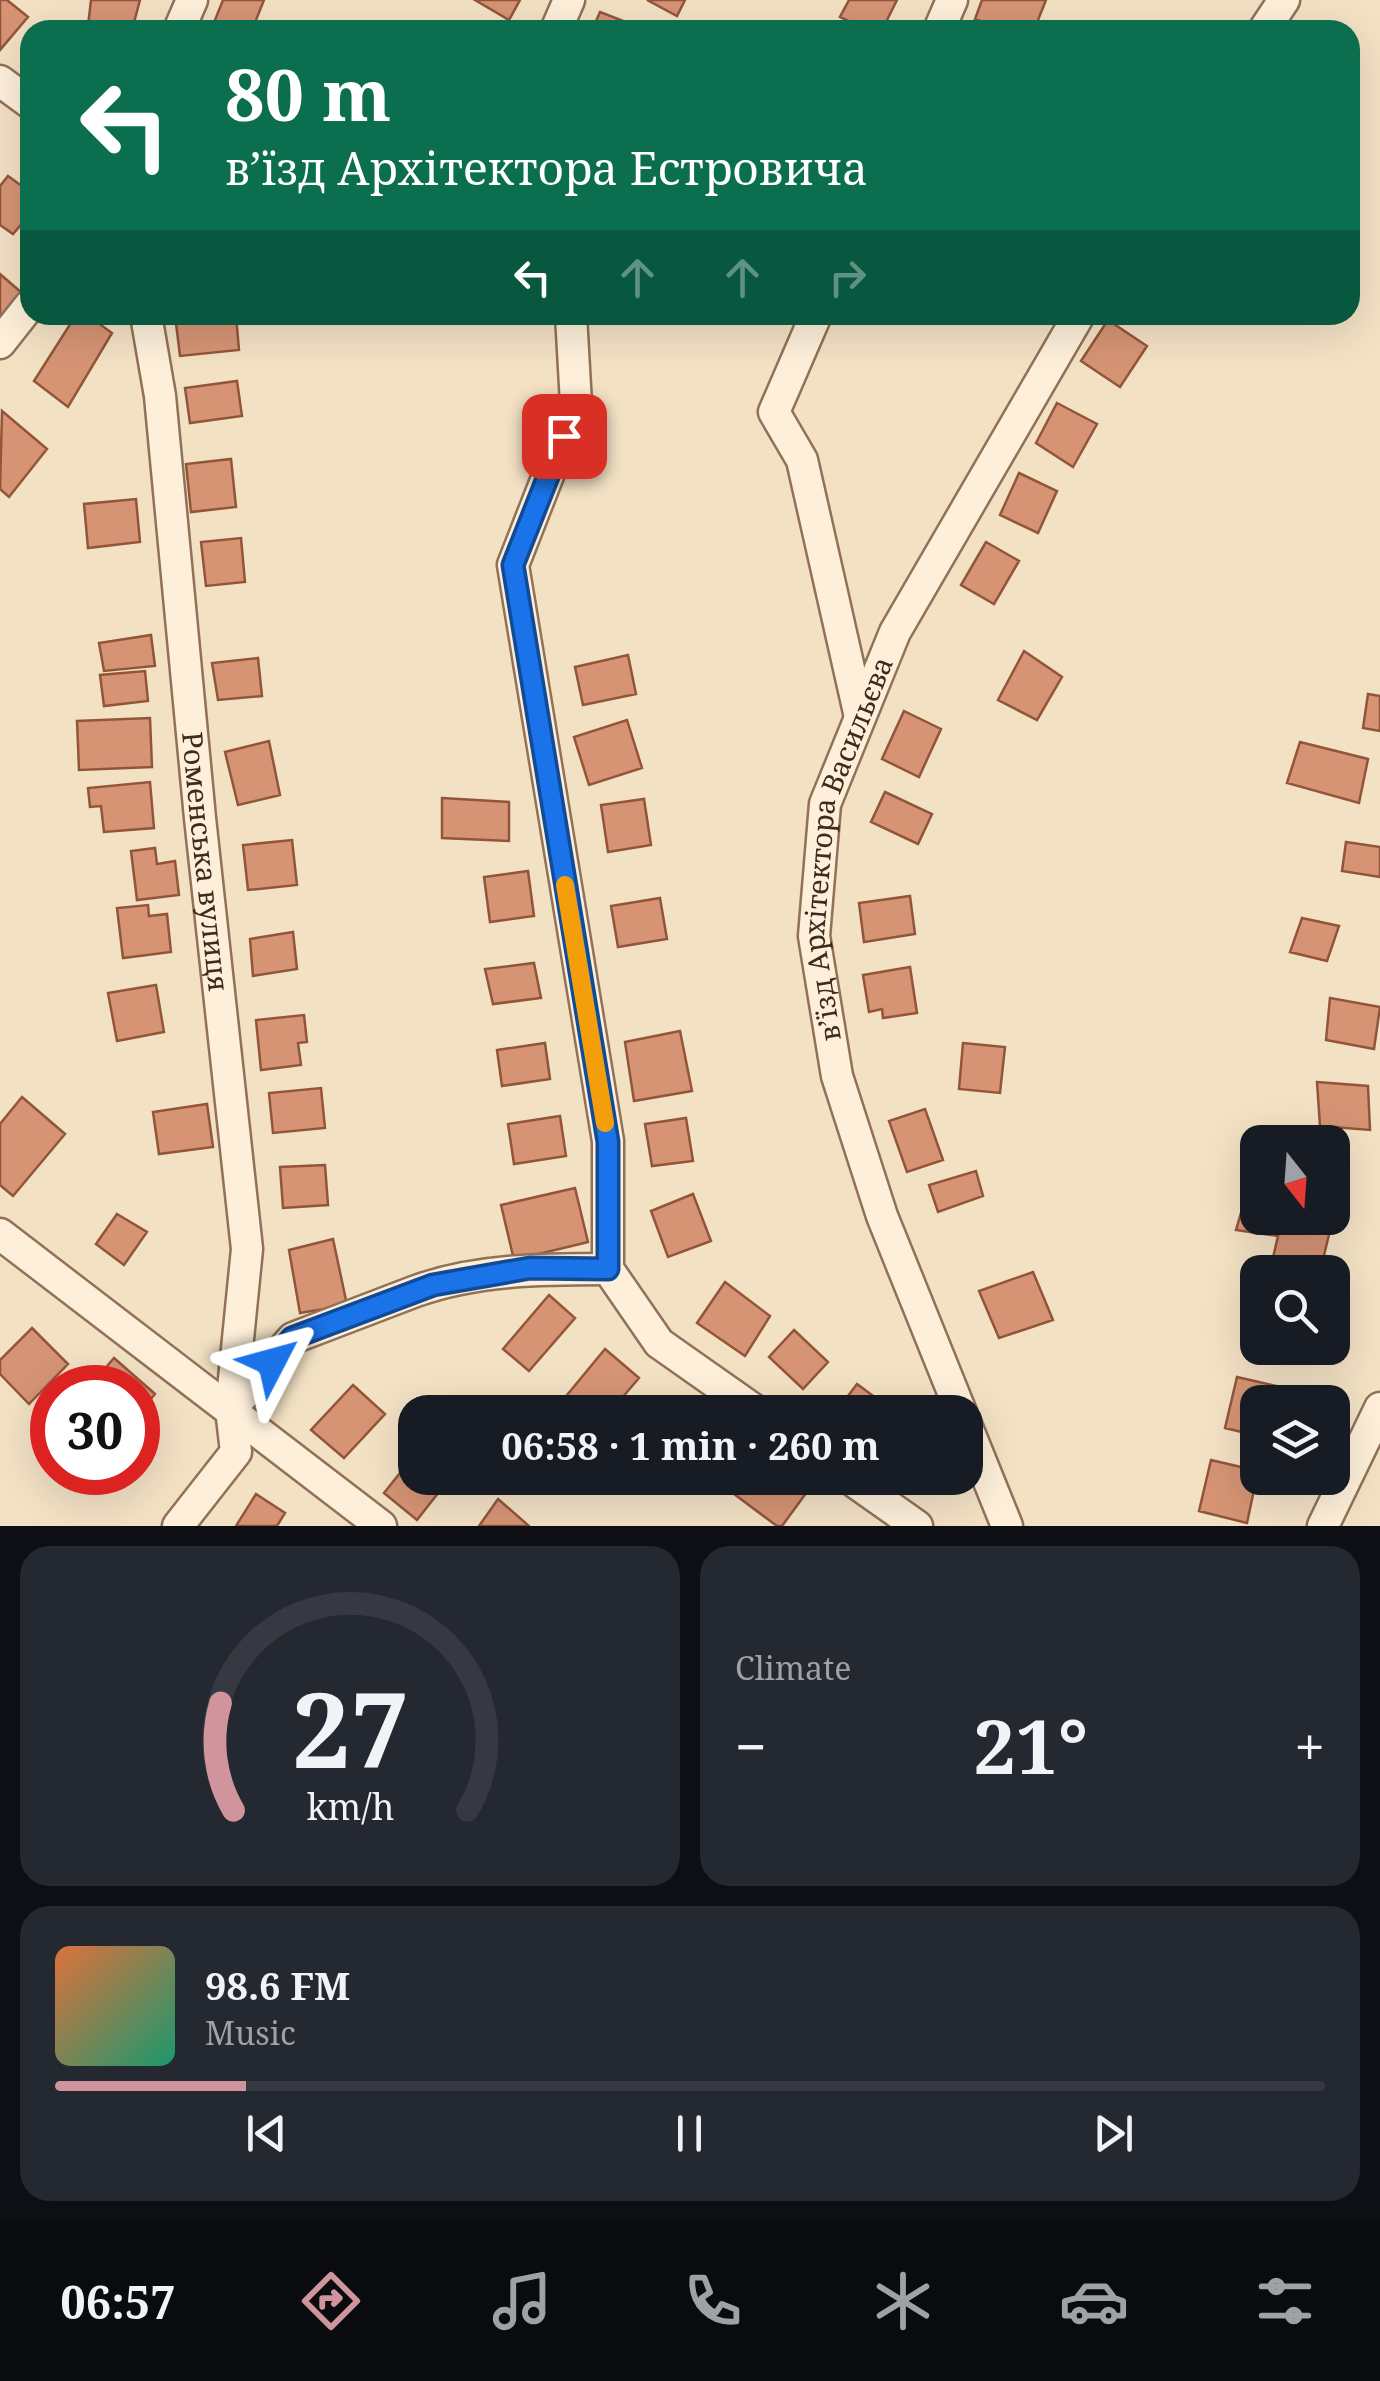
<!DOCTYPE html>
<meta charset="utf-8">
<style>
:root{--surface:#171b24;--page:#242831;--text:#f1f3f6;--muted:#9ea1a6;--line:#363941;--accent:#d0949c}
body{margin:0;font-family:"Noto Serif",serif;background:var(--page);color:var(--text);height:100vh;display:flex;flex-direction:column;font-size:38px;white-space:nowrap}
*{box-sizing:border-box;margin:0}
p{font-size:32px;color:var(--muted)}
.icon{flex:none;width:55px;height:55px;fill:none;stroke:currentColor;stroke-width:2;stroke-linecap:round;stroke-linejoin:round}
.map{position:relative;height:1526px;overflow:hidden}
.side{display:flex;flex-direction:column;gap:20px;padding:20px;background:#0d0f14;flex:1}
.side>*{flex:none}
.top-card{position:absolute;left:20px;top:20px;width:1340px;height:305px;border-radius:30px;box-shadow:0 10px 40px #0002;background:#0b6e4f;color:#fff;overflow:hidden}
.needle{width:65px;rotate:163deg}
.tools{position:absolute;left:1240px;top:1125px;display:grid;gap:20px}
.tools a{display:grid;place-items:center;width:110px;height:110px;border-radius:20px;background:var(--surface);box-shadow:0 10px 40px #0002;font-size:50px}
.speed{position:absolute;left:30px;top:1365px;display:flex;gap:20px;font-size:50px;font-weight:700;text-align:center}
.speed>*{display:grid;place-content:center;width:130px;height:130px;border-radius:50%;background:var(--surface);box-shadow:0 10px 40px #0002;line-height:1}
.speed .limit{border:15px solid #d22;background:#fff;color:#111}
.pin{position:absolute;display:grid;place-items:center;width:85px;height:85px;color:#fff;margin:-42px;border-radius:20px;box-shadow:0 5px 15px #0006}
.me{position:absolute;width:110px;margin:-55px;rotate:51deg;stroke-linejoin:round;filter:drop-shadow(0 0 8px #0008)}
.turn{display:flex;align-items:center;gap:35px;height:210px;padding:0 40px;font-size:45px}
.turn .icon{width:130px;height:130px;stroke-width:2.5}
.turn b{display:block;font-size:70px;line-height:85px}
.lanes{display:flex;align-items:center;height:95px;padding:0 40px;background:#0003;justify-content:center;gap:50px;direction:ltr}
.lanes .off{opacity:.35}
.big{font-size:75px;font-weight:700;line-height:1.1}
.side .card{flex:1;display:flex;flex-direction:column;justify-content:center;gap:15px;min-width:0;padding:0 35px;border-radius:30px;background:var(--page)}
.side .dial{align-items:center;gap:0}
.dial svg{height:260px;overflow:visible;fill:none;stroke:var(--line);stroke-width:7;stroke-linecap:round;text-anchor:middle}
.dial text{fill:var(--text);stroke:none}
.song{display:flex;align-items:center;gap:30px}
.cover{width:120px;height:120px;border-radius:15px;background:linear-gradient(135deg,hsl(20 70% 55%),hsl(160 70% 35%))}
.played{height:10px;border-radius:5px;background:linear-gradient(90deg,var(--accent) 15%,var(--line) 15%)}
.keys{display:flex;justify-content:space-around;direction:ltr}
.heat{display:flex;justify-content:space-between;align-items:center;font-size:55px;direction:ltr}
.side .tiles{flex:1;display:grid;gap:20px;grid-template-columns:1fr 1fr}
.card:last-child{grid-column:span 2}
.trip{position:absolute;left:398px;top:1395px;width:585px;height:100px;border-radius:30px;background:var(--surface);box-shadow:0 10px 40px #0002;font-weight:700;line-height:100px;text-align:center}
.dock{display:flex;height:160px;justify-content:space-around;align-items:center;background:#090b0e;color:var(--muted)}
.dock .icon{width:70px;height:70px}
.dock .current{color:var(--accent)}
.dock b{font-size:45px;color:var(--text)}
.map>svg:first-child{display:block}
.building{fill:#d69475;stroke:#93553a;stroke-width:2.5}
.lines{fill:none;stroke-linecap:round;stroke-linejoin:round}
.street-casing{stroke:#917157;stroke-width:35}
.street{stroke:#fdefd9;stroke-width:30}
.route-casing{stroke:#114b97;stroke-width:25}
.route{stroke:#1a73e8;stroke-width:18}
.slow{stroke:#f59e0b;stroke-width:18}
.labels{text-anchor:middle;stroke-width:10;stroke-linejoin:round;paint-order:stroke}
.street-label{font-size:28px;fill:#3f2a1d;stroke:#faecd5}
</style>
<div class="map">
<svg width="1380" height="1526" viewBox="0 0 1380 1526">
<rect width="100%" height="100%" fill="#f3e1c4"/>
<path class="building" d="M0 0H7L28 17 0 50Z
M91 0H140L132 30H95L88 26Z
M223 0H264L252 30H224L213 25Z
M475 0H520L509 20Z
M647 0H685L677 16Z
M849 0H897L882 30H867L840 17Z
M982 0H1046L1034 30H1004L975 19Z
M600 12 639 27 637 30H592Z
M8 176 30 192V214L13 234 0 225V186Z
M0 274 22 293 0 321Z
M76 315H87L112 333 68 407 34 381Z
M175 315H236L239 350 180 356Z
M1108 320 1147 346 1120 387 1081 361Z
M237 381 242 416 190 423 185 388Z
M1057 403 1097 424 1073 467 1036 443Z
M2 411 47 449 9 497 0 489Z
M231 459 236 507 191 512 186 464Z
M1019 473 1057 491 1038 533 1000 515Z
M136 499 140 542 88 548 84 504Z
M241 538 245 582 206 586 201 542Z
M986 542 1019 561 994 604 961 585Z
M151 635 155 666 104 671 99 643Z
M1024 651 1062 677 1037 720 998 700Z
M628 655 636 694 583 705 575 667Z
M258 658 262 696 218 700 212 663Z
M145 671 148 701 104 706 100 675Z
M1368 694 1380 696V731L1363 728Z
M904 711 941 729 919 777 882 759Z
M150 718 152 767 79 770 77 721Z
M627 720 642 768 589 785 574 737Z
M269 741 280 795 238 805 225 752Z
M1300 742 1368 759 1359 803 1287 783Z
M150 782 154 828 104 832 101 806 90 807 88 788Z
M885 792 932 814 918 844 871 822Z
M442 798 509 802V841L442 838Z
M644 799 651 845 608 852 601 805Z
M292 840 297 885 248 890 243 845Z
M1346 842 1380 847V877L1342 871Z
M155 848 157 864 175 861 179 895 137 900 131 851Z
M528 871 534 916 490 922 484 877Z
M910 896 915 934 864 942 859 903Z
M660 898 667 939 618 947 611 906Z
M148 905 149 916 167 914 171 952 123 958 117 908Z
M1302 918 1339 926 1327 961 1290 952Z
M293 932 297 969 253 976 250 939Z
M534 963 541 998 493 1004 485 969Z
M910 967 917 1013 883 1018 882 1009 869 1012 863 975Z
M156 985 164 1032 117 1041 108 993Z
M1330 998 1380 1007 1374 1049 1326 1040Z
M304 1015 307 1042 298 1043 301 1065 261 1070 256 1020Z
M680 1031 692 1091 634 1101 625 1042Z
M545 1043 550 1079 502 1086 497 1050Z
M963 1043 1005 1047 1000 1093 959 1089Z
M1317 1082 1368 1086 1370 1130 1320 1126Z
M321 1088 325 1128 273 1133 269 1093Z
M22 1097 65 1134 13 1196 0 1185V1124Z
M207 1104 213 1147 159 1154 153 1112Z
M925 1109 943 1160 907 1172 889 1121Z
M560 1116 566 1156 514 1164 508 1124Z
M686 1118 693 1161 652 1166 645 1124Z
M325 1165 328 1205 283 1208 280 1167Z
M976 1171 983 1196 938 1212 929 1185Z
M575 1188 588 1242 514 1260 501 1205Z
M693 1194 711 1241 668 1257 651 1211Z
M1244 1203 1258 1205V1218H1313L1332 1222 1320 1272 1272 1262 1278 1236 1236 1230Z
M117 1214 147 1232 124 1265 96 1244Z
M333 1239 347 1305 300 1313 289 1250Z
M1033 1272 1053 1320 999 1338 979 1291Z
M725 1282 770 1316 745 1356 697 1323Z
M549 1295 575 1318 529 1371 503 1349Z
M32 1328 68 1364 29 1404 0 1374V1360Z
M794 1330 828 1362 803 1389 769 1357Z
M605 1349 639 1378 610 1412H588L567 1395Z
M114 1358 155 1394 138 1414V1388H88Z
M1237 1377 1285 1388 1282 1402H1258V1436L1225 1428Z
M857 1384 895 1412H836Z
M353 1385 385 1414 344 1458 311 1430Z
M415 1454V1478H450L417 1520 384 1493Z
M1211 1460 1258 1471 1247 1523 1199 1511Z
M740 1478H802L812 1485 782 1526H777L730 1491Z
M256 1494 285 1513 277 1526H236Z
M498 1499 529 1526H479Z"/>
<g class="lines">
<g class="street-casing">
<g id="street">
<path d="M179 30 192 0"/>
<path d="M556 30 569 0"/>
<path d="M939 30 952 0"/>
<path d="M1264 30 1284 0"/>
<path d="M0 81 30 103"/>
<path id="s1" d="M146 315 160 396 200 818 247 1249 231 1409 236 1452 178 1526"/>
<path d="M571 315 576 404 513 565 608 1141V1269L659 1343 757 1412"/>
<path d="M816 315 774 412 802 460 860 717"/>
<path d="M0 343 30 305"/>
<path d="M0 1234 381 1526"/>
<path d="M231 1409 293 1338 416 1291C477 1269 544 1269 608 1269"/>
<path id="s2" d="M961 1412 882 1216 837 1076 814 936 825 804 895 632 1079 315"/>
<path d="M965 1422 1007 1526"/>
<path d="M849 1478 917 1526"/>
<path d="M1323 1526 1380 1408"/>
</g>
</g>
<use href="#street" class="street"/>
</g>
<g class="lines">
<g class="route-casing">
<path id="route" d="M272 1362 292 1338 433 1285 530 1268 608 1269V1142L513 565 564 436"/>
</g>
<use href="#route" class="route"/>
<path class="slow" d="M565 885 605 1123"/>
</g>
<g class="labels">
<g class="street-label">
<text dy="10" stroke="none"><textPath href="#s2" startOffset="592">в’їзд Архітектора Васильєва</textPath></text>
<text dy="10" stroke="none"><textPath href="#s1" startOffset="550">Роменська вулиця</textPath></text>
</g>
</g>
</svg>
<div class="tools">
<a><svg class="needle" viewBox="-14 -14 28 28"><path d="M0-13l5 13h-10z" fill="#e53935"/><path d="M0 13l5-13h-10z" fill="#9ea1a6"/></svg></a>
<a><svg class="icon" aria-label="search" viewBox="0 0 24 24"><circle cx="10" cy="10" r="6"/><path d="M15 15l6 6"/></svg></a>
<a><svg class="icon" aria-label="layers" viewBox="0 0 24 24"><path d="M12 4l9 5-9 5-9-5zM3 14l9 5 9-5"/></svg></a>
</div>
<div class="speed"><div class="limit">30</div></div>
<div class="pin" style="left:564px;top:436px;background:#d93025"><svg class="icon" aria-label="arrive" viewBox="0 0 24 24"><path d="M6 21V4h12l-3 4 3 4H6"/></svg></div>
<svg class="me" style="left:272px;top:1362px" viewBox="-20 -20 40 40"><path d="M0-17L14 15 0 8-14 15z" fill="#1a73e8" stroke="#fff" stroke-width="4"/></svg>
<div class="trip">06:58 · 1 min · 260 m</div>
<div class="top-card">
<div class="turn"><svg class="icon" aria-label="left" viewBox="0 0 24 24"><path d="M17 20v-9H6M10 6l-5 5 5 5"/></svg><div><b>80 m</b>в’їзд Архітектора Естровича</div></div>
<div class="lanes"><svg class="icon" aria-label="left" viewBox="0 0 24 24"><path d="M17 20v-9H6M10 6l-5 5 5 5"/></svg><svg class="icon off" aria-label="ahead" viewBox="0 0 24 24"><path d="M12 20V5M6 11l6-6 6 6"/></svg><svg class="icon off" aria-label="ahead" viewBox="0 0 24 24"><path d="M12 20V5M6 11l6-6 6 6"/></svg><svg class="icon off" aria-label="right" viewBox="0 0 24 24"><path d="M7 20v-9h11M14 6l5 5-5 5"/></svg></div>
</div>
</div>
<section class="side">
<div class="tiles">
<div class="card dial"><svg viewBox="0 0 100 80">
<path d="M14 69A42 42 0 1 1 86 69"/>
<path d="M14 69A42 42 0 0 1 10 36" stroke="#d0949c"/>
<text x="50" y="56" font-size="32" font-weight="700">27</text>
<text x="50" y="72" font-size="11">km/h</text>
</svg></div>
<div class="card"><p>Climate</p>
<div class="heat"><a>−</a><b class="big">21°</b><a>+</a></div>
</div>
<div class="card">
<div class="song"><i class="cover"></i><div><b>98.6 FM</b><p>Music</p></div></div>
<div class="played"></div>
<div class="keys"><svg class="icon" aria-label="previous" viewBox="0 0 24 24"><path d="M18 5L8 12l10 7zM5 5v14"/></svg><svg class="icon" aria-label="pause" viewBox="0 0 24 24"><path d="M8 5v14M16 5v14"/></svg><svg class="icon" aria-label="next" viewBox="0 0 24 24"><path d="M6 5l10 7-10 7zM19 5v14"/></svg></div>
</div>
</div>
</section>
<nav class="dock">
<b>06:57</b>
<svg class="icon current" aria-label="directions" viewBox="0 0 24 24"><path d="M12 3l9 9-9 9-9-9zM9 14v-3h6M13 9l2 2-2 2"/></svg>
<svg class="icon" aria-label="music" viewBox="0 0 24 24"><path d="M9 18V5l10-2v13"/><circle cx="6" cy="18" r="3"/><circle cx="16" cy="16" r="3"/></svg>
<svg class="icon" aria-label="phone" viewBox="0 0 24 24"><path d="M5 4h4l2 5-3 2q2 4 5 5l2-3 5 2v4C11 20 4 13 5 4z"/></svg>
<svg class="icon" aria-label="climate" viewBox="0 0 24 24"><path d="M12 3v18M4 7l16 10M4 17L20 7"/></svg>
<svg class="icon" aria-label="car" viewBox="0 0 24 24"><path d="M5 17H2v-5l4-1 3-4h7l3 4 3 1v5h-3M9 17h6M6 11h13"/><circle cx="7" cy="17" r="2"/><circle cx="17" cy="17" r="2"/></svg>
<svg class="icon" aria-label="filters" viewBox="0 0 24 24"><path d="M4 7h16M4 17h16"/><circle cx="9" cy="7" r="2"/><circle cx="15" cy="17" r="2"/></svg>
</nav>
